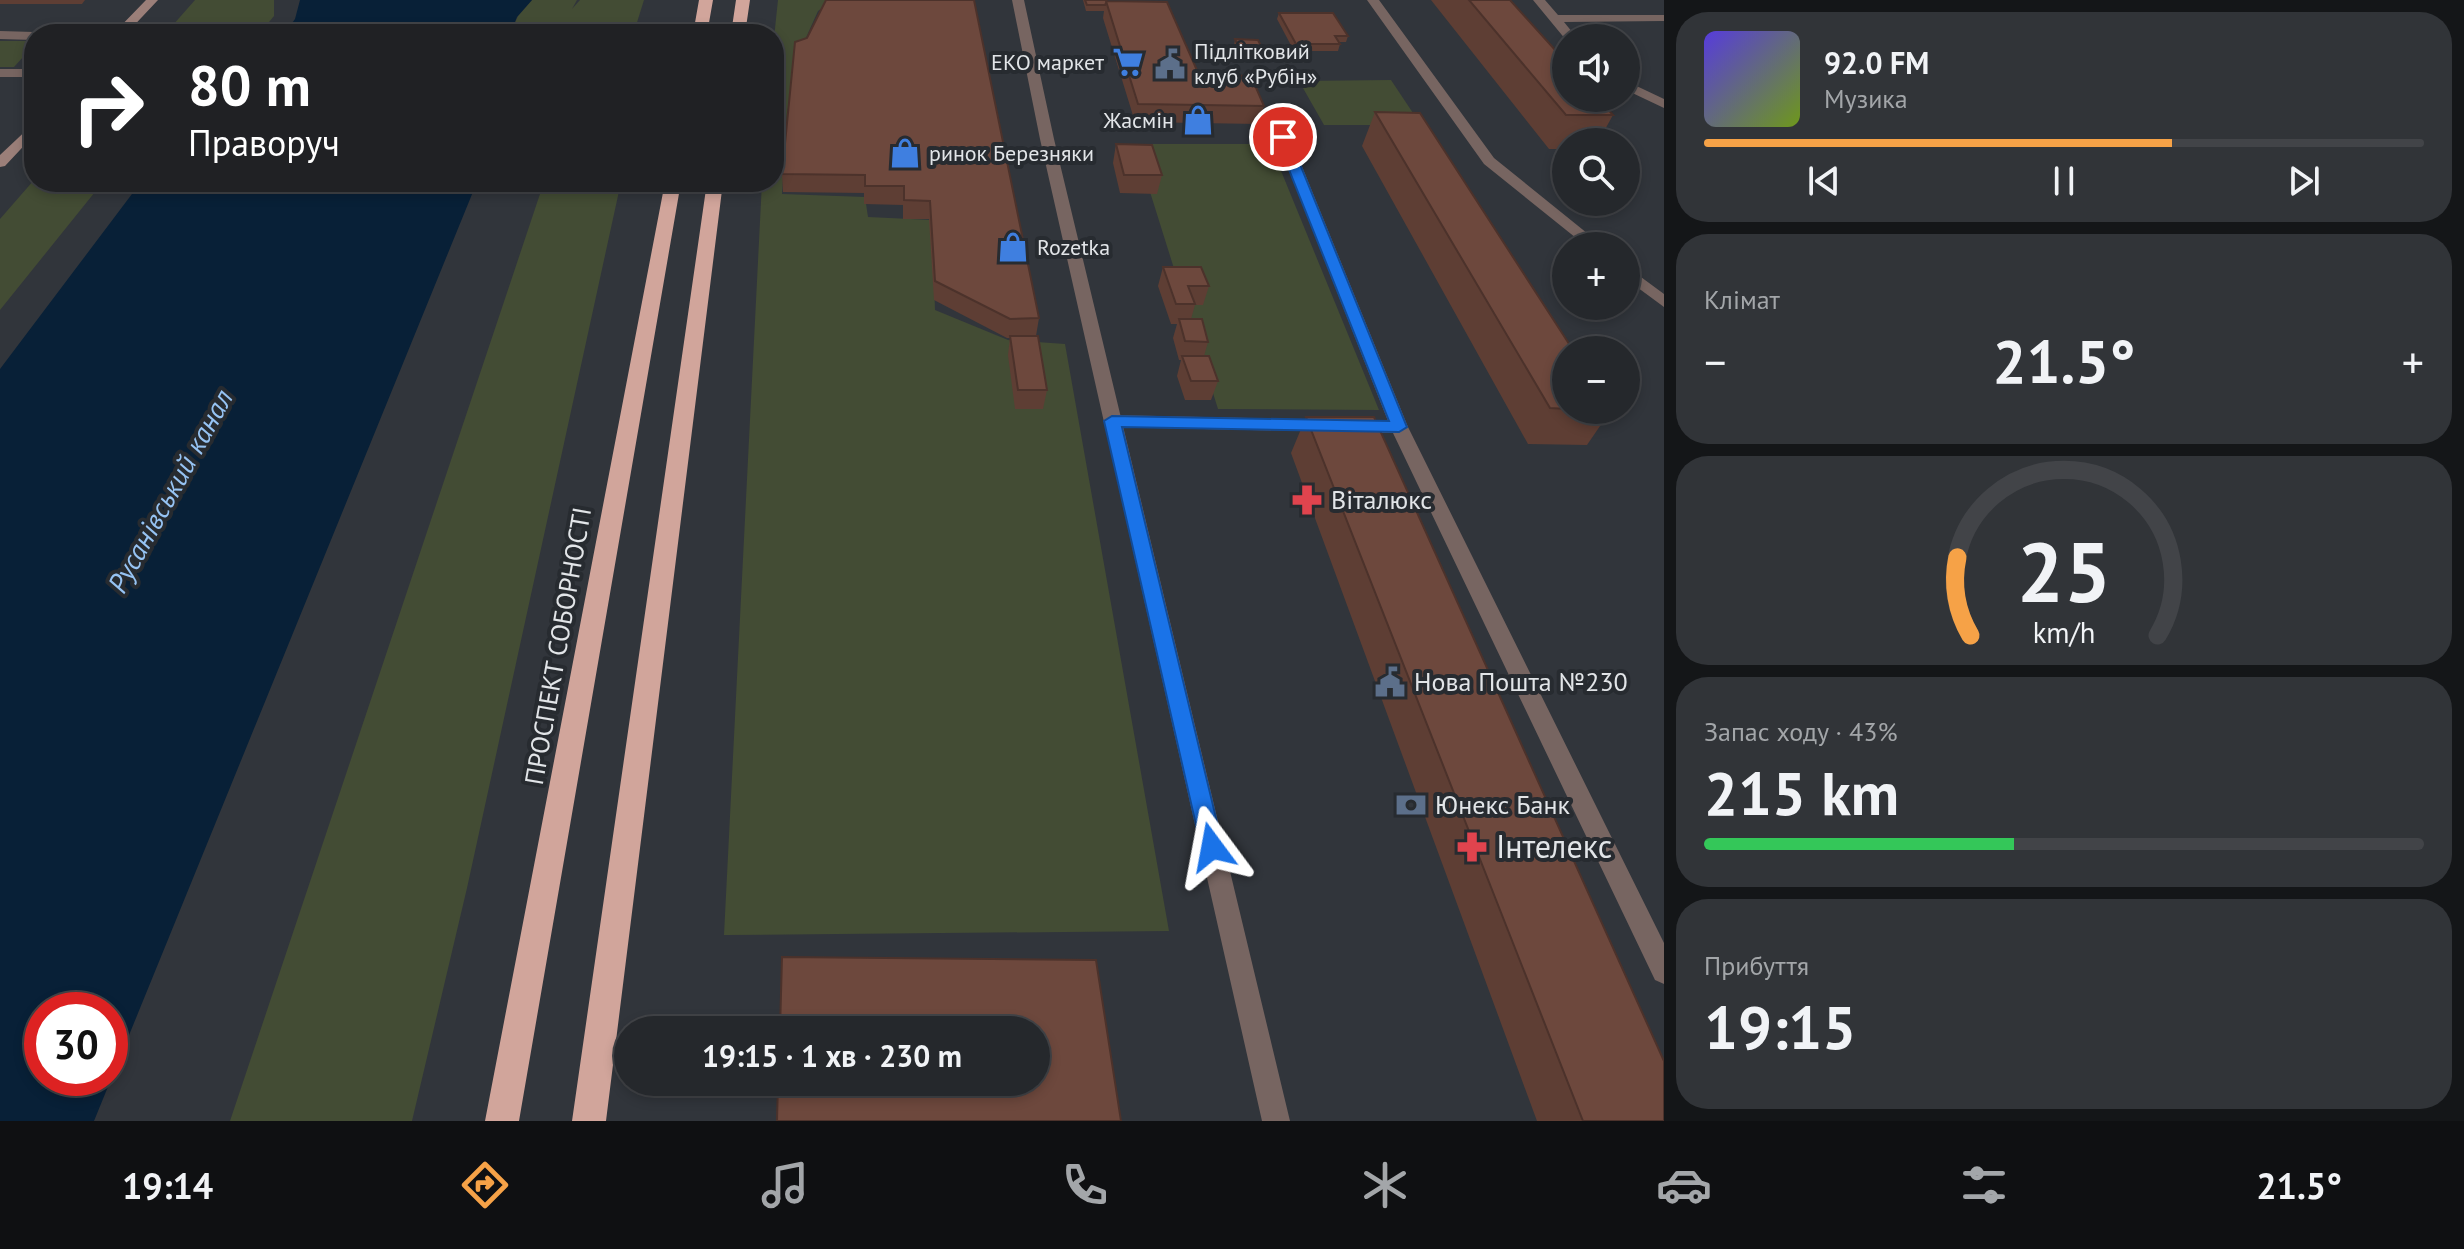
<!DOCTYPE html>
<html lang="uk">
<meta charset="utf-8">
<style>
:root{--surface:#25282c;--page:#313438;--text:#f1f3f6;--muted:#a3a6a9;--line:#424448;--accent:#f6a247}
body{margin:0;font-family:"PT Sans",sans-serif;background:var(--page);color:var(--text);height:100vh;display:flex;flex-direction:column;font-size:30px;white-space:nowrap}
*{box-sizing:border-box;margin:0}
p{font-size:26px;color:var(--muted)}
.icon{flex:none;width:44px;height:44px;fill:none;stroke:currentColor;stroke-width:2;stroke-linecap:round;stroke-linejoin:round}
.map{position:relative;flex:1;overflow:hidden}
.details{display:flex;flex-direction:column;gap:12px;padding:12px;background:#141618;width:800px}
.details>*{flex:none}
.hud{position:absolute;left:24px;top:24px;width:760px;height:168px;border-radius:32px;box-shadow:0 4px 12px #0003,0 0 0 2px var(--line);background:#202124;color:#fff;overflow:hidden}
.buttons{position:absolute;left:1552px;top:24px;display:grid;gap:16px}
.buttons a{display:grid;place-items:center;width:88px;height:88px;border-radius:50%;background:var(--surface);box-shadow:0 4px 12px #0003,0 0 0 2px var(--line);font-size:40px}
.speed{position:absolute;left:24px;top:992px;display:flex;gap:16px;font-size:40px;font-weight:700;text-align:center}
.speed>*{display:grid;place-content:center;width:104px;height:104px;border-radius:50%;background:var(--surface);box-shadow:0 4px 12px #0003,0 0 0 2px var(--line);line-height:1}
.speed .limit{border:12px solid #d22;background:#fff;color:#111}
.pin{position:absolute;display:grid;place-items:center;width:68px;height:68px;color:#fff;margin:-34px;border:4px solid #fff;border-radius:50%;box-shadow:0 2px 8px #0007}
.me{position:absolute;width:88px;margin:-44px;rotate:347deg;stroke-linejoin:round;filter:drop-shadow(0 0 6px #0008)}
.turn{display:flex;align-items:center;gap:28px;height:168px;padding:0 32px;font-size:36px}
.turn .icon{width:104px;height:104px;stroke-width:2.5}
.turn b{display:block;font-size:56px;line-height:68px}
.big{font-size:60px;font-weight:700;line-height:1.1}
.details .card{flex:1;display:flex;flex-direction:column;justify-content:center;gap:12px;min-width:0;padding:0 28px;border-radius:32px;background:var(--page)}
.details .dial{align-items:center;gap:0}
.dial svg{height:208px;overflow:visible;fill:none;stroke:var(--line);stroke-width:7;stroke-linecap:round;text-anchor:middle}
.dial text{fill:var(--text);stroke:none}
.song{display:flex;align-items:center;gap:24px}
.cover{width:96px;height:96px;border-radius:12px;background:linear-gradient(135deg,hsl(250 70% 55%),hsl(80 70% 35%))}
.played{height:8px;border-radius:4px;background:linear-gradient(90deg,var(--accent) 65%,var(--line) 65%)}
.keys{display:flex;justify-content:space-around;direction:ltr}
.heat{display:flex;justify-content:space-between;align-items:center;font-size:44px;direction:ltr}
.charge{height:12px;border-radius:6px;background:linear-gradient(90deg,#34c759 43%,var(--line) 0)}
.trip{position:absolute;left:614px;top:1016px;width:436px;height:80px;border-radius:40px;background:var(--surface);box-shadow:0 4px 12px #0003,0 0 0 2px var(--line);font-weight:700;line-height:80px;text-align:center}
.tab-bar{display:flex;height:128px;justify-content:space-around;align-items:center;background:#0f1012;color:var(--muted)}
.tab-bar .icon{width:56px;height:56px}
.tab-bar .selected{color:var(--accent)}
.tab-bar b{font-size:36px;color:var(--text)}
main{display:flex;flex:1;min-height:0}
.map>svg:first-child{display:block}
.green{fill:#434c34}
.water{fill:#082037;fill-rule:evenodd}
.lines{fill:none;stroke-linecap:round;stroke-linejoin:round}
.lane{fill:#776561;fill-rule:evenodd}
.street{fill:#776561;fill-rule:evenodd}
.secondary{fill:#9b7f79;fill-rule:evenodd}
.highway{fill:#d1a59b;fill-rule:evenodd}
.wall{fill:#5e3e34}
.building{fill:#6d483d;stroke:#4c322b;stroke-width:2}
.route{fill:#1a73e8;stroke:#114b97;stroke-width:2}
.labels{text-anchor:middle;stroke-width:8;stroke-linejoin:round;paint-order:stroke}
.far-poi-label{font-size:22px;fill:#e2e5e8;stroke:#272b30;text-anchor:start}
.poi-label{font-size:26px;fill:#e2e5e8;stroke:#272b30;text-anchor:start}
.street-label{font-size:26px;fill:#e2e5e8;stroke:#272b30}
.water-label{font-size:28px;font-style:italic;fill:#96c3f3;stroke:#272b30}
.near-poi-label{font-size:32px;fill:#e2e5e8;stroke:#272b30;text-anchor:start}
</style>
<main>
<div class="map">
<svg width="1664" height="1121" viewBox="0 0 1664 1121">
<rect width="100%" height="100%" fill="#31353b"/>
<path class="green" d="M195 0H274V16L259 34H165Z
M532 0H577L572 9 580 0H644L634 32 630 34H558L563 22 557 34H510L518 16Z
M778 0H833L818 11 800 51 787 112 782 194 865 197 868 217 932 220 935 310 1008 340 1065 344 1169 931 724 935 762 182H774V38Z
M0 41H34V45L14 67H0Z
M1391 80 1421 125H1324L1299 81Z
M1135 144H1270L1379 410 1218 409Z
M34 180 103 182 0 310V219Z
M544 182H621L467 888 412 1121H230Z"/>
<path class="water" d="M300 0H532L517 17 510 34H284L295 19Z
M141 182H477L94 1121H0V369ZM42 1010H110V1078H42Z"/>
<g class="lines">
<path class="lane" d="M1367 0H1379L1494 158 1603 246H1586L1484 164Z
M1533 0H1545L1558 15H1664V21L1564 22 1577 38 1566 40Z
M1626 81 1664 99V108L1626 90Z
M1283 133 1290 137 1408 427 1664 943V984L1655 980 1393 433 1112 427 1103 421 1112 415 1388 421 1276 137Z
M1626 266 1664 294V307L1626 279Z"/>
<path class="street" d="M1012 0H1024L1054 139 1290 1121H1262L1040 139Z
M0 31 34 32 39 34H34V40L0 39Z
M0 69H34V77H0Z"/>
<path class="secondary" d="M146 0H158L126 34H113Z
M34 123V135L5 166 0 167V155Z"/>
<path class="highway" d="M699 0H713L707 34H693Z
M736 0H750L745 34H731Z
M665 182H681L519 1121H485Z
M707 182H723L606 1121H572Z"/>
</g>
<path class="wall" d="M0 0H85L82 4H0Z
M1083 0H1106L1199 75 1264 106 1259 124 1135 122 1103 18 1104 11H1086Z
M1431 0H1510L1613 115 1598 142H1566V149H1549Z
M1279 13 1348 36 1346 42H1339L1340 44 1338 51H1294L1277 19Z
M807 38 1039 318 1036 336 1047 390 1043 409H1015L1008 355 1010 338H1007L934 300 929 219H903V205L864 204V193L783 192 782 174Z
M1235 39 1261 46 1259 52H1237L1234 46Z
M1375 112 1566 350V410H1611L1587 445 1528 444 1362 146Z
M1116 144 1162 175 1157 194 1120 193 1113 163Z
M1163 267 1209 286 1203 305H1195L1191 319 1208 342 1204 356 1218 381 1211 400H1185L1177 376 1181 360H1179L1173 338 1177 324H1171L1158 286Z
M1306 417 1664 1121H1537L1291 453Z"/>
<path class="building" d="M826 0H974L1039 318 1010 319 935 281 930 201 904 200V186H865V175L782 174 795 42 807 38Z
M1085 0H1106L1107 1 1105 5H1087Z
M1469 0H1510L1566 62V98H1598L1613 115H1566Z
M1106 1 1167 2 1199 75 1251 76 1264 106 1138 104Z
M1279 13H1333L1348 36H1335L1340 44H1296Z
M1235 39 1258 40 1261 46H1238Z
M1375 112 1420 113 1573 350H1566V409L1550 408Z
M1116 144 1152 145 1162 175H1124Z
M1163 267H1201L1209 286H1188L1195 304H1176Z
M1179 319H1202L1208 342 1185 341Z
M1010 336H1038L1047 390H1018Z
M1182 356H1209L1218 381H1191Z
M1306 417H1374L1664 1061V1121H1583Z
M782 957 1096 960 1121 1121H777L778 1082H1036V1030H780Z"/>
<path class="route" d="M1283 133 1289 137 1407 427 1399 432 1122 427 1223 847 1220 854 1212 857 1204 854 1201 847 1104 421 1112 416 1389 421 1276 137Z"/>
<defs>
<g id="supermarket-bare" transform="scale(2.4)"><path d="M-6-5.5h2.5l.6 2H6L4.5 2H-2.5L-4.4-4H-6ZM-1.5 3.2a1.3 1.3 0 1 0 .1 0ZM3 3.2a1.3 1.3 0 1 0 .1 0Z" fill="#3f7fe0" stroke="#272b30" stroke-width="2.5" paint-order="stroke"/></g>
<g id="civic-bare" transform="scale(2.4)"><path d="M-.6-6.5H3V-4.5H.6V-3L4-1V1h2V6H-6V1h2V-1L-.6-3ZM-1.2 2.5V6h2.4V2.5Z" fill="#5c6f8a" stroke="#272b30" stroke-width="2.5" paint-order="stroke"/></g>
<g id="shop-bare" transform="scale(2.4)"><path d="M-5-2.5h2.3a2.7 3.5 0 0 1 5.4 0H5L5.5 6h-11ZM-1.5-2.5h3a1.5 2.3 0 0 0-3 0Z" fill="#3f7fe0" stroke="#272b30" stroke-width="2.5" paint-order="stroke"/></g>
<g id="pharmacy-bare" transform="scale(2.4)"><path d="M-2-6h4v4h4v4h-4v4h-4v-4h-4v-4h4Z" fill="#e0444e" stroke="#272b30" stroke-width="2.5" paint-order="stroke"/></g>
<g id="bank-bare" transform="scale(2.4)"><path d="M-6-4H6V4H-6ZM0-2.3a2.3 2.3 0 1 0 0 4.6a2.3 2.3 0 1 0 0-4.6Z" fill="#5c6f8a" stroke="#272b30" stroke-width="2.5" paint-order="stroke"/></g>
</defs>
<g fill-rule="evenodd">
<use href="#supermarket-bare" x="1128" y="62"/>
<use href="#civic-bare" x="1170" y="64"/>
<use href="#shop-bare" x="1198" y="120"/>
<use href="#shop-bare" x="905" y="153"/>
<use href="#shop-bare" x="1013" y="247"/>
<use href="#pharmacy-bare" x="1307" y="500"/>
<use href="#civic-bare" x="1390" y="682"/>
<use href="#bank-bare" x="1411" y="805"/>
<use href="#pharmacy-bare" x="1472" y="847"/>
</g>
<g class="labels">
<g class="far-poi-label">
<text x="1194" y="59">Підлітковий<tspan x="1194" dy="25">клуб «Рубін»</tspan></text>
<text x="1104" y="70" text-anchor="end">ЕКО маркет</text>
<text x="1174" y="128" text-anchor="end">Жасмін</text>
<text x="929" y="161">ринок Березняки</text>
<text x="1037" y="255">Rozetka</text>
</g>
<g class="poi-label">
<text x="1331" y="509">Віталюкс</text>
<text x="1414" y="691">Нова Пошта №230</text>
<text x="1435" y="814">Юнекс Банк</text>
</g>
<g class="street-label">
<text transform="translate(558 646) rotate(-80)" y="9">ПРОСПЕКТ СОБОРНОСТІ</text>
</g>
<g class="water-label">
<text transform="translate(170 491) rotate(-61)" y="10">Русанівський канал</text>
</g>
<g class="near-poi-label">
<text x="1496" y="858">Інтелекс</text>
</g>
</g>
</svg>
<div class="buttons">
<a><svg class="icon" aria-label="sound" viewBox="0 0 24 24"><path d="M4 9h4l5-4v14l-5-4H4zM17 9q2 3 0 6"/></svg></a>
<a><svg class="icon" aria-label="search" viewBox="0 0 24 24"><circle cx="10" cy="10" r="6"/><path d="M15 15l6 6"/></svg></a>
<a>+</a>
<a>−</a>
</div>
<div class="speed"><div class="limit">30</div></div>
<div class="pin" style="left:1283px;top:137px;background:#d93025"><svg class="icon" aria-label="arrive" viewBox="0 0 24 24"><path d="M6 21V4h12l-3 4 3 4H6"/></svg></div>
<svg class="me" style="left:1212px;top:847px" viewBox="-20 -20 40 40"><path d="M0-17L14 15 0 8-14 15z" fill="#1a73e8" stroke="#fff" stroke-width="4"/></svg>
<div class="trip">19:15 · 1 хв · 230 m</div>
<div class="hud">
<div class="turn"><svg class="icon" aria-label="right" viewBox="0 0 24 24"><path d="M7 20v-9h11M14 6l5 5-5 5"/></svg><div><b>80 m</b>Праворуч</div></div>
</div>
</div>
<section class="details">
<div class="card">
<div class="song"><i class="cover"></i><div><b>92.0 FM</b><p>Музика</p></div></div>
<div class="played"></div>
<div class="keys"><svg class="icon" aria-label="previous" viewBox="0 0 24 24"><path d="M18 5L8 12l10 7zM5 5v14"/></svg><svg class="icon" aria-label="pause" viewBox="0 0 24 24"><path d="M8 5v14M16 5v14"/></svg><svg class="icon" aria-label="next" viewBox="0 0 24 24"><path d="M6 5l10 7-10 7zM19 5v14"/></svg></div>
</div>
<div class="card"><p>Клімат</p>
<div class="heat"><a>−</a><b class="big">21.5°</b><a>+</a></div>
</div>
<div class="card dial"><svg viewBox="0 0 100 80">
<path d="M14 69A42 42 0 1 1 86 69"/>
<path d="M14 69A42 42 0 0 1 9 39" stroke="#f6a247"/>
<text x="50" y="56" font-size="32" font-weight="700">25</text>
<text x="50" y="72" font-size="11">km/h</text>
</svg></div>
<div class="card"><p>Запас ходу · 43%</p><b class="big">215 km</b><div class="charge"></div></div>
<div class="card"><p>Прибуття</p><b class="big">19:15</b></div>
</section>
</main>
<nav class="tab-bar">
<b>19:14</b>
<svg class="icon selected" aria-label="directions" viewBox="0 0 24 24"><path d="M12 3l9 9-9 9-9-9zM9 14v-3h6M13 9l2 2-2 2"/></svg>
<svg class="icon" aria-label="music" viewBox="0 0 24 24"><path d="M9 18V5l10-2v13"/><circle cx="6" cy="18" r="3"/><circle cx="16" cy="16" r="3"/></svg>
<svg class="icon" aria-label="phone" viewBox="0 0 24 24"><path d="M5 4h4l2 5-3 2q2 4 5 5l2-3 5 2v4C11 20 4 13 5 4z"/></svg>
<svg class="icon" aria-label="climate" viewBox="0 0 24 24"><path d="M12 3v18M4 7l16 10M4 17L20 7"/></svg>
<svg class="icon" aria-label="car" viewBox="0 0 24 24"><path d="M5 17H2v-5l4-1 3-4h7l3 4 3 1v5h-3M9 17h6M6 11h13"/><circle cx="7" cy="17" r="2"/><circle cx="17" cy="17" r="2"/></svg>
<svg class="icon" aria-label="filters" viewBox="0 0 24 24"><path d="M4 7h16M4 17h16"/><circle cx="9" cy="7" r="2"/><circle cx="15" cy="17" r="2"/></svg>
<b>21.5°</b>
</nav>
